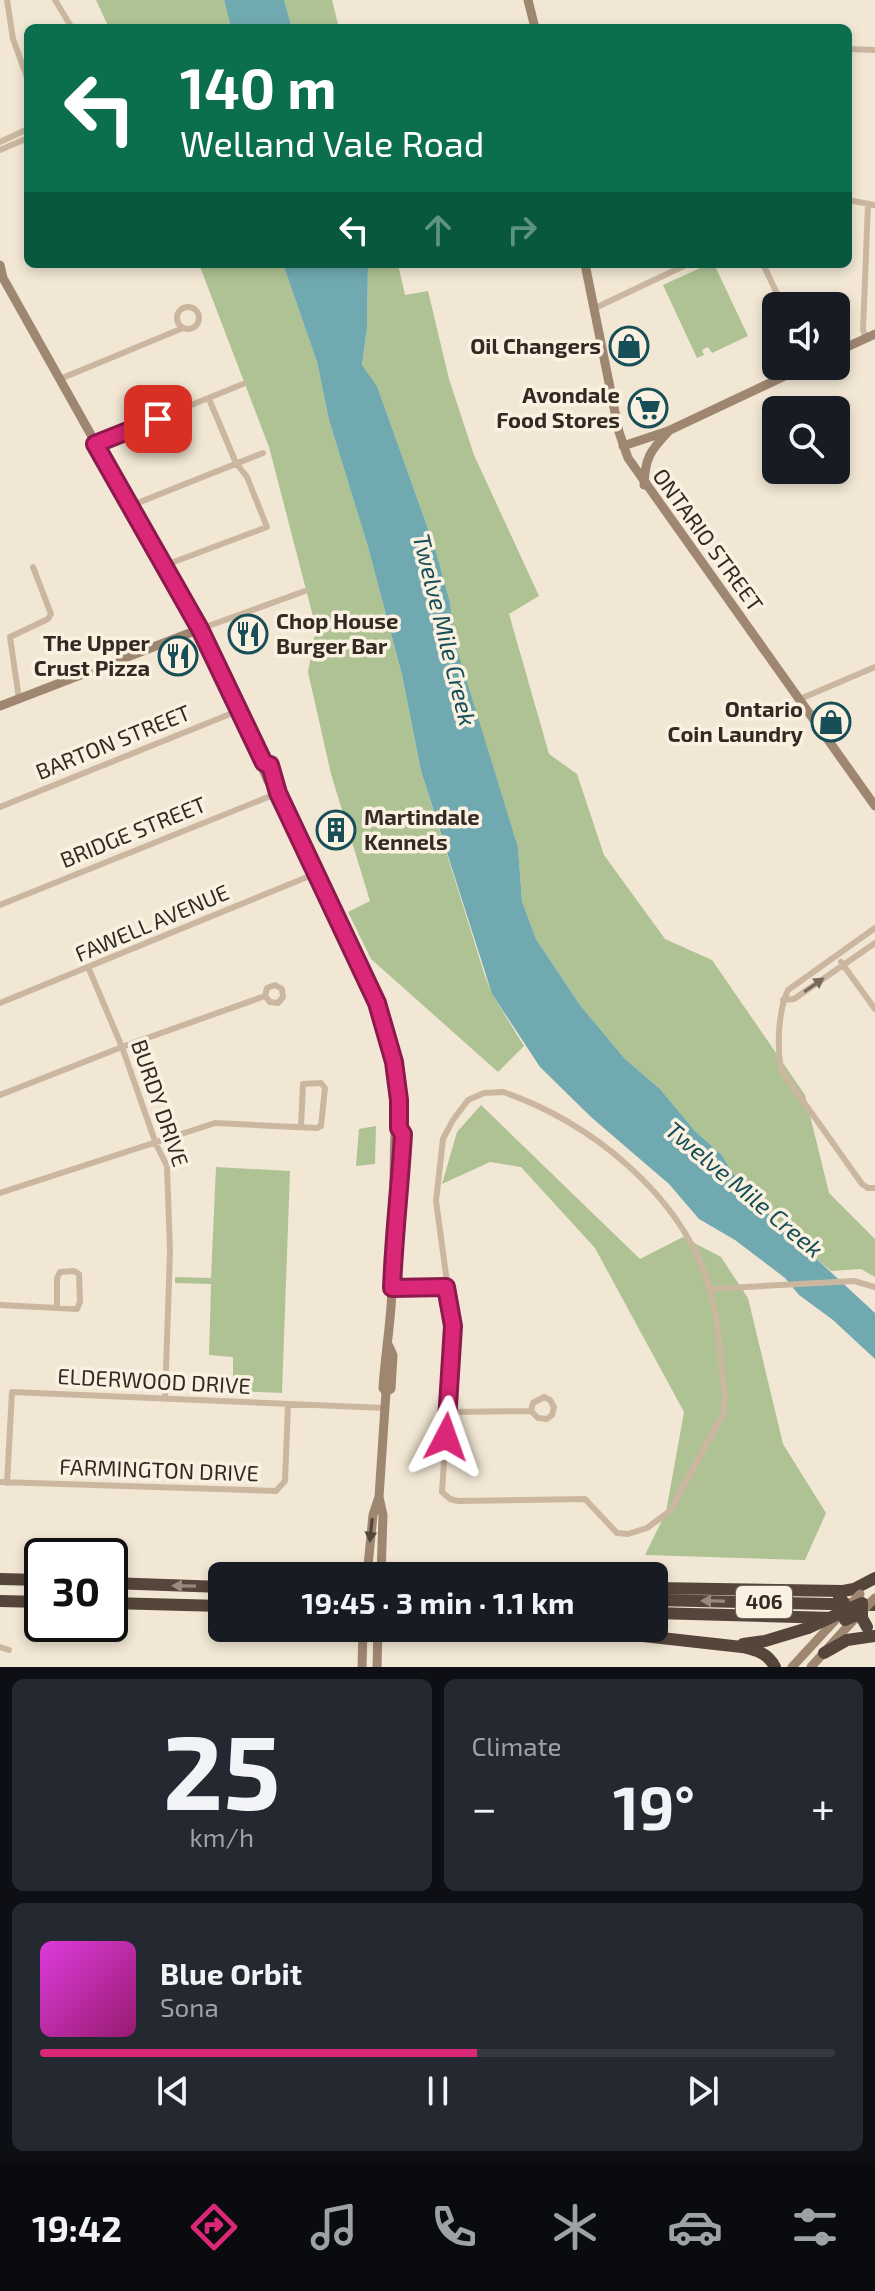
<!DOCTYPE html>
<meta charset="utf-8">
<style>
:root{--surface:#171b24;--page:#242831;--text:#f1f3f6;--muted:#9ea1a6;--line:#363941;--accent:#db2777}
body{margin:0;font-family:"Exo 2",sans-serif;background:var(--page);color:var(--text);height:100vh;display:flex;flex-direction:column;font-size:30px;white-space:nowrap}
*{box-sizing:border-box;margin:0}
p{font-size:26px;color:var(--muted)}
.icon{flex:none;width:44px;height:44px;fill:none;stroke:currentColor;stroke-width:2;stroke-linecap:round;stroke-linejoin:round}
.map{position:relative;height:1667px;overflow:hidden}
.sheet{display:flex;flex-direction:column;gap:12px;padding:12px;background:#0d0f14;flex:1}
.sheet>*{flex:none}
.banner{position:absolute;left:24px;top:24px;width:828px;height:244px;border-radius:12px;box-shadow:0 4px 12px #0003;background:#0b6e4f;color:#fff;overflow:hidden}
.tools{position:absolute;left:762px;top:292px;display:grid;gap:16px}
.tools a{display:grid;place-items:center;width:88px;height:88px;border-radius:12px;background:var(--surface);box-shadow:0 4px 12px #0003;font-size:40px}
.speed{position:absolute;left:24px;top:1538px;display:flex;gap:16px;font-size:40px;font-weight:700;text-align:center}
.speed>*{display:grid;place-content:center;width:104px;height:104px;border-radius:50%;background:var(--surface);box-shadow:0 4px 12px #0003;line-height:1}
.speed .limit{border:4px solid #111;border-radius:12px;background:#fff;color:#111}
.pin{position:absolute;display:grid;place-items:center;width:68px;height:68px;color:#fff;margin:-34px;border-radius:16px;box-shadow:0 4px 12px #0006}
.me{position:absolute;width:88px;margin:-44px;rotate:4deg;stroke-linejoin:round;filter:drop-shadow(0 0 6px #0008)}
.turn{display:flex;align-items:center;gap:28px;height:168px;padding:0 24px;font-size:36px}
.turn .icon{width:104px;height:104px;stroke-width:2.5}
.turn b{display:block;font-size:56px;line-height:68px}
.lanes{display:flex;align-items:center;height:76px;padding:0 24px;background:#0003;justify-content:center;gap:40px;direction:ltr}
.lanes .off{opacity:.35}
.big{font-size:60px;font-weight:700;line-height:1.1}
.sheet .card{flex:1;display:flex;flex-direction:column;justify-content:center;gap:12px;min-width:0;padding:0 28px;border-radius:12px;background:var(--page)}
.sheet .dial{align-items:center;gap:0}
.dial b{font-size:104px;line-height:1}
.song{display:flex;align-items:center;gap:24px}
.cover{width:96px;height:96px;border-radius:12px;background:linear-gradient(135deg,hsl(300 70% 55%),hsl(320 70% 35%))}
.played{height:8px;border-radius:4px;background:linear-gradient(90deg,var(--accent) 55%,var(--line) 55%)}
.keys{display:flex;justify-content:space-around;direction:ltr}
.heat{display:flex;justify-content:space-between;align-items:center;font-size:44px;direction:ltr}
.sheet .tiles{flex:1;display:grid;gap:12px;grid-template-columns:1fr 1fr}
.card:last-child{grid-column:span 2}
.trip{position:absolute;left:208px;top:1562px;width:460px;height:80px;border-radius:12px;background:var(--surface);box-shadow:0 4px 12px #0003;font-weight:700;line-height:80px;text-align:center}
.dock{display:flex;height:128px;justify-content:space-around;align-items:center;background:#090b0e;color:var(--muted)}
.dock .icon{width:56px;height:56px}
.dock .current{color:var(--accent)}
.dock b{font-size:36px;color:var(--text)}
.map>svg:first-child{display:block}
.green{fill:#aec294}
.water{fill:#71a9b1}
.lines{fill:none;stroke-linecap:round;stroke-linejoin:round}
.street{stroke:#cbb7a0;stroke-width:6}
.secondary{stroke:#9e8671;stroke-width:9}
.highway{stroke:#56453a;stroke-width:12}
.secondary-bridge{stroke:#9e8671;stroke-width:9}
.highway-bridge{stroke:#56453a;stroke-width:12}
.oneway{fill:#78695c}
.oneway2{fill:#54463b}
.oneway3{fill:#988a7d}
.route-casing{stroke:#8e194d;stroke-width:20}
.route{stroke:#db2777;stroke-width:14}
.labels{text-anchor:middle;stroke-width:7;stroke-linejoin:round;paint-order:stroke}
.shield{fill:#faf1e1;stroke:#6f665d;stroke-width:2}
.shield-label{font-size:20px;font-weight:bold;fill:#342a24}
.poi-label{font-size:22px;font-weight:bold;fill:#342a24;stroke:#faf1e1;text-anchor:end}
.street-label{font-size:22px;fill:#342a24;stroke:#faf1e1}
.water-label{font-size:24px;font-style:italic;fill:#174e58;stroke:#faf1e1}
</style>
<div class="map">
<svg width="875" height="1667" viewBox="0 0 875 1667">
<rect width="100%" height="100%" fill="#f2e7d4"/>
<path class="green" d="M96 0H224L231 28H109Z
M284 0H332L339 28H292Z
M199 264H283L317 362 329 420 368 547 402 675 421 771 484 973 492 994 524 1046 498 1072 371 959 348 912 370 901 331 774 308 672 316 628 269 447Z
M368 264H398L405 295 428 291 449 379 474 455 539 596 509 614 549 754 577 774 604 855 665 939 712 960 805 1095 829 1193 875 1239V1277L861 1269 831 1271 803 1247 739 1182 721 1154 695 1131 660 1089 625 1059 580 1005 536 939 522 901 518 847 453 640 450 602 435 548 377 386 362 365 367 328Z
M709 264H714L748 336 712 353 708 347 702 350 704 355 697 358 663 285Z
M481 1105 640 1259 683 1237 721 1257 748 1298 783 1444 826 1513 805 1560 645 1555 666 1512 684 1412 595 1248 521 1167 490 1162 442 1184 457 1132Z
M376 1126 375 1164 356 1166 359 1129Z
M216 1167 290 1171 282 1393 233 1391V1357L209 1355 211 1284 175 1283V1277L211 1278Z"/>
<path class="water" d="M224 0H284L292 28H231Z
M283 264H368L367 328 362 365 377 386 435 548 450 602 454 640 518 847 522 901 536 939 580 1005 625 1059 660 1089 695 1131 721 1154 739 1182 781 1226 875 1313V1359L833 1320 799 1295 785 1278 735 1240 699 1219 669 1184 591 1117 540 1067 492 994 421 771 402 675 368 547 329 420 317 362Z"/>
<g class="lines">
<path class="street" d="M7 0 13 39 28 80
M55 0 72 28
M848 49 875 50
M0 142 28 129
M0 150 28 138
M848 200 875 205
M763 264 783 306
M177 318a11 11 0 1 1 22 0a11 11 0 1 1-22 0Z
M593 309 688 264
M866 338 863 330 868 204
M60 379 183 328
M95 444 243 384
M130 506 263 453
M163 566 267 527 247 477 236 463 209 399
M200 629 305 591
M19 699 10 637 48 619 51 614 33 567
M800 699 875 667
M0 807 240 710
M0 905 278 793
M875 928 788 990C778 1011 777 1047 781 1070L862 1184 868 1188H875
M841 962 875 1009
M89 969 122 1047 156 1144 167 1166 170 1251 165 1399
M783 1000 794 999 875 943
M0 1003 317 873
M503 1092C590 1121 682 1196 709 1286 719 1320 720 1360 725 1395L724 1412 670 1511 647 1528 628 1534 617 1533 585 1499 458 1501 450 1499 442 1492 453 1326 436 1201 443 1139 453 1120 468 1100 484 1093Z
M0 1095 122 1047 265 996 267 988 275 985 282 989 283 997 278 1003 270 1002 265 996
M0 1193 215 1123 317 1128 321 1126 325 1088 321 1083 303 1084 301 1127
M392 1288 446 1287
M709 1289 854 1281 875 1287
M0 1305 77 1309 80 1302 79 1274 74 1271 60 1272 57 1278V1307
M449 1412 531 1411 538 1418 547 1419 552 1415 554 1407 550 1400 544 1397 533 1403 531 1411
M0 1482 276 1491 285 1481 288 1405
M7 1483 12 1392 385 1408
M0 1647 9 1650"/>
<path class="secondary" d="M528 0 535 28
M585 264 619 432 628 458 875 806
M0 265 3 278 200 629 264 763 263 769 268 781H273
M836 352 875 334
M623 446 668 431 806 366
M644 485C645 458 650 451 668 432
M0 706 200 629
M264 763 270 765 275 777 273 781 377 1003 394 1062 399 1100V1128L395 1133C393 1185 395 1237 392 1289 391 1323 385 1355 383 1388L386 1392 379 1497 383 1515 381 1576
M396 1215 399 1204 403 1134 399 1128
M386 1392 391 1389 393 1355 389 1346
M367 1576 373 1515 379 1497
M362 1667 363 1628
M377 1667 378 1628
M792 1667 828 1628
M811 1667 846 1628"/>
<path class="highway" d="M0 1579 42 1580
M110 1583 222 1587
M654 1588 843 1591 854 1589 875 1578
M654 1600 875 1605
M0 1601 42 1602
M110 1603 222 1606
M654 1613 832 1618
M571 1628 742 1647C756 1650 768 1653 775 1667
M743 1644 765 1641 808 1628
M824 1653 847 1640 875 1636"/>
<path class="secondary-bridge" d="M828 1628 860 1594
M846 1628 875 1598"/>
<path class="highway-bridge" d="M838 1594 845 1605V1620L861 1613
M808 1628 862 1603V1618L867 1627"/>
</g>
<defs><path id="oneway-solid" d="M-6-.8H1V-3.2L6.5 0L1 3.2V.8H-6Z" transform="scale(2)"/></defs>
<use class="oneway" href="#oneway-solid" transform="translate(814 985) rotate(-35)"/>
<use class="oneway2" href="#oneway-solid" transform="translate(371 1530) rotate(96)"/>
<g class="oneway3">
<use href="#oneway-solid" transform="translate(184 1586) rotate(-179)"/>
<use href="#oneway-solid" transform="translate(713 1601) rotate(-179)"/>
</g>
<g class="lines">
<g class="route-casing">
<path id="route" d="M158 419 95 444 200 629 264 763 270 765 278 793 377 1003 394 1062 399 1100V1128L403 1134C400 1186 394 1236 392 1288L446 1287 453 1326 446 1437"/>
</g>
<use href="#route" class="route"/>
</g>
<defs>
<g id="shop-ring" transform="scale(2)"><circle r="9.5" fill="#faf1e1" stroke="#174e58" stroke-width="1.5"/><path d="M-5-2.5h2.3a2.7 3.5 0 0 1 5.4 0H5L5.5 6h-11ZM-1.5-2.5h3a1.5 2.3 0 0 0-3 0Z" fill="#174e58"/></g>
<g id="supermarket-ring" transform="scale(2)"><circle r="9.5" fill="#faf1e1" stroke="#174e58" stroke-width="1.5"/><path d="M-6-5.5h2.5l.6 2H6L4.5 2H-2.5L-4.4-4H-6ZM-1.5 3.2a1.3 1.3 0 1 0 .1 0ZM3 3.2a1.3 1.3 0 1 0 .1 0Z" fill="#174e58"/></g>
<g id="restaurant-ring" transform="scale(2)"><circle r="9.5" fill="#faf1e1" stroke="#174e58" stroke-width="1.5"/><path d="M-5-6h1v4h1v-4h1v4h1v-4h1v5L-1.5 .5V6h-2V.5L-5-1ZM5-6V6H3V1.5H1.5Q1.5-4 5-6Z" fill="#174e58"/></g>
<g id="building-ring" transform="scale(2)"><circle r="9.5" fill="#faf1e1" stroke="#174e58" stroke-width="1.5"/><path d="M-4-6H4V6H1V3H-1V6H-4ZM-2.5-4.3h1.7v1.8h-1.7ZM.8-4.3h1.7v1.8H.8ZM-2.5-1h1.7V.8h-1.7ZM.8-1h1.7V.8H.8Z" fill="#174e58"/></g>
</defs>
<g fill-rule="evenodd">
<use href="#shop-ring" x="629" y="346"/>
<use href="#supermarket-ring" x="648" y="408"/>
<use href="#restaurant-ring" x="248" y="634"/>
<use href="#restaurant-ring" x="178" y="656"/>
<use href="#shop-ring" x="831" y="722"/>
<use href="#building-ring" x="336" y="830"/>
</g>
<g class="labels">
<rect class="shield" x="736" y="1586" width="56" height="32" rx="6"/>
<g class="shield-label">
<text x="764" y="1609">406</text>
</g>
<g class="poi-label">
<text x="601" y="354">Oil Changers</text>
<text x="620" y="403">Avondale<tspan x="620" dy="25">Food Stores</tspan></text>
<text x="276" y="629" text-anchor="start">Chop House<tspan x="276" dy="25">Burger Bar</tspan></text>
<text x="150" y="651">The Upper<tspan x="150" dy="25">Crust Pizza</tspan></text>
<text x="803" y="717">Ontario<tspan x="803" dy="25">Coin Laundry</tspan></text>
<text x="364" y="825" text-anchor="start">Martindale<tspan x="364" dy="25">Kennels</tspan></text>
</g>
<g class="street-label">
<text transform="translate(708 540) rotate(54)" y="8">ONTARIO STREET</text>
<text transform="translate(113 742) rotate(-22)" y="8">BARTON STREET</text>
<text transform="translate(133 832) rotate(-22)" y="8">BRIDGE STREET</text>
<text transform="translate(152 923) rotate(-23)" y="8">FAWELL AVENUE</text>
<text transform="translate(160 1103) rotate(71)" y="8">BURDY DRIVE</text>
<text transform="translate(154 1381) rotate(3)" y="8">ELDERWOOD DRIVE</text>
<text transform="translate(159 1470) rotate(2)" y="8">FARMINGTON DRIVE</text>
</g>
<g class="water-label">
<text transform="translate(444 630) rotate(76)" y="8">Twelve Mile Creek</text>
<text transform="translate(744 1190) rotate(40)" y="8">Twelve Mile Creek</text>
</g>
</g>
</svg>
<div class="tools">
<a><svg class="icon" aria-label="sound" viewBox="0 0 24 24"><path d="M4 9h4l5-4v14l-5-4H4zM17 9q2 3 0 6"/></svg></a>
<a><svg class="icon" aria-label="search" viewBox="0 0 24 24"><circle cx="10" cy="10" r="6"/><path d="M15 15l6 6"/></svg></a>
</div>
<div class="speed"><div class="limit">30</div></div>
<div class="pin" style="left:158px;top:419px;background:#d93025"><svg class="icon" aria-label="arrive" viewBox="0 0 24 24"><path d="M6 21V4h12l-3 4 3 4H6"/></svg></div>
<svg class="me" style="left:446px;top:1437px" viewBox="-20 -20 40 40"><path d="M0-17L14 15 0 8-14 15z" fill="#db2777" stroke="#fff" stroke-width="4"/></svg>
<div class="trip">19:45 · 3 min · 1.1 km</div>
<div class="banner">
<div class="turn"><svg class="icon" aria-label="left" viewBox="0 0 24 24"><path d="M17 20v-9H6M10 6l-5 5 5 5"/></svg><div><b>140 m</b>Welland Vale Road</div></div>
<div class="lanes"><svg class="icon" aria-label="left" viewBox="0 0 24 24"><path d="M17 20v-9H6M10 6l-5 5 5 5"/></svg><svg class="icon off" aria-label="ahead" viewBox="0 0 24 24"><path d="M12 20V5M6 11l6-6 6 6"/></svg><svg class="icon off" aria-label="right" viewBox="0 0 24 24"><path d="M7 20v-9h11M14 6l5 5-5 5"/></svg></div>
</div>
</div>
<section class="sheet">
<div class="tiles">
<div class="card dial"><b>25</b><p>km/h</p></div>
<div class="card"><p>Climate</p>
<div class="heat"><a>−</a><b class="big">19°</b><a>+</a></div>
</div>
<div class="card">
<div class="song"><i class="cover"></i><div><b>Blue Orbit</b><p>Sona</p></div></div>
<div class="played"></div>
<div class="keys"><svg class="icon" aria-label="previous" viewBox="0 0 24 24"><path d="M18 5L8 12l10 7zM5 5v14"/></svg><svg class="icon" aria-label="pause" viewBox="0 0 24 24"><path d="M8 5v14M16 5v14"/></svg><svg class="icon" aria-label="next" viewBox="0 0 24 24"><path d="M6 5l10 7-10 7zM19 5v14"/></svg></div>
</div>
</div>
</section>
<nav class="dock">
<b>19:42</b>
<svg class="icon current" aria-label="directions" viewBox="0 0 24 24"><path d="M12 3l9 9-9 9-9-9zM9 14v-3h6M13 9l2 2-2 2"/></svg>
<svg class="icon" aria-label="music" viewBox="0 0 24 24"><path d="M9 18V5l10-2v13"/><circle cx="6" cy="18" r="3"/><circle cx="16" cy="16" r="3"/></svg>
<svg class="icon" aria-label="phone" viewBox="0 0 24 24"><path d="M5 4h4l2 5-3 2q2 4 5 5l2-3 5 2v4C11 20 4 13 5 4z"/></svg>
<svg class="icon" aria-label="climate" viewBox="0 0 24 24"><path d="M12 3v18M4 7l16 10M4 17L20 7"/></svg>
<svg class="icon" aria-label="car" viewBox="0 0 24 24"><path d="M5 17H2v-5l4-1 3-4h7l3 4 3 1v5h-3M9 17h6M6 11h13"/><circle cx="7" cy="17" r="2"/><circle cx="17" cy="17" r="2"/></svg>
<svg class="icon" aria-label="filters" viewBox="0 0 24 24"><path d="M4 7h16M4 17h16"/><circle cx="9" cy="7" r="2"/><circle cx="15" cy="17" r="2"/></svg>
</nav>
